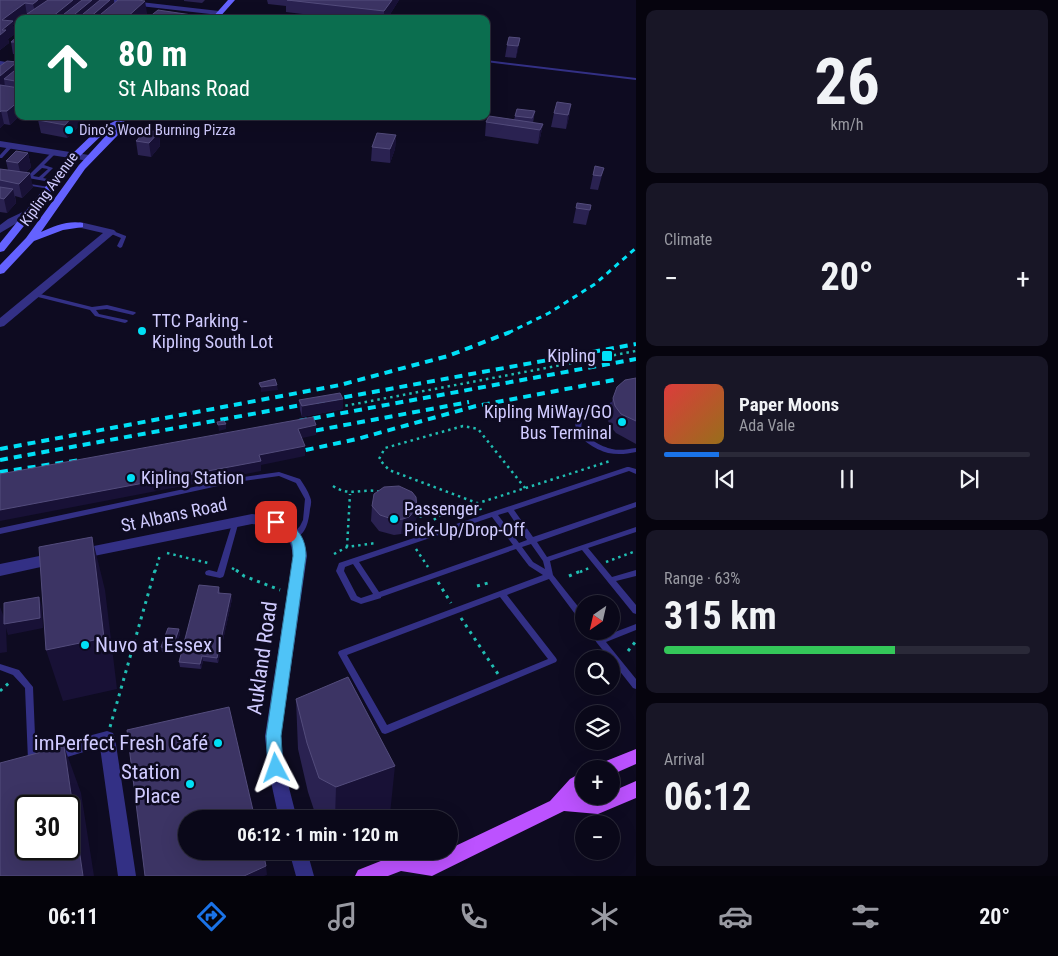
<!DOCTYPE html>
<meta charset="utf-8">
<style>
:root{--surface:#0a0819;--page:#181626;--text:#f1f3f6;--muted:#999aa2;--line:#2a2938;--accent:#1a73e8}
body{margin:0;font-family:"Roboto Condensed",sans-serif;background:var(--page);color:var(--text);height:100vh;display:flex;flex-direction:column;font-size:19px;white-space:nowrap}
*{box-sizing:border-box;margin:0}
p{font-size:16px;color:var(--muted)}
.icon{flex:none;width:28px;height:28px;fill:none;stroke:currentColor;stroke-width:2;stroke-linecap:round;stroke-linejoin:round}
.map{position:relative;flex:1;overflow:hidden}
.sheet{display:flex;flex-direction:column;gap:10px;padding:10px;background:#06040e;width:422px}
.sheet>*{flex:none}
.hud{position:absolute;left:15px;top:15px;width:475px;height:105px;border-radius:10px;box-shadow:0 5px 20px #0002,0 0 0 1px var(--line);background:#0b6e4f;color:#fff;overflow:hidden}
.needle{width:32px;rotate:214deg}
.tools{position:absolute;left:575px;top:595px;display:grid;gap:10px}
.tools a{display:grid;place-items:center;width:45px;height:45px;border-radius:50%;background:var(--surface);box-shadow:0 5px 20px #0002,0 0 0 1px var(--line);font-size:25px}
.speed{position:absolute;left:15px;top:795px;display:flex;gap:10px;font-size:25px;font-weight:700;text-align:center}
.speed>*{display:grid;place-content:center;width:65px;height:65px;border-radius:50%;background:var(--surface);box-shadow:0 5px 20px #0002,0 0 0 1px var(--line);line-height:1}
.speed .limit{border:2px solid #111;border-radius:8px;background:#fff;color:#111}
.pin{position:absolute;display:grid;place-items:center;width:42px;height:42px;color:#fff;margin:-21px;border-radius:10px;box-shadow:0 2px 8px #0006}
.me{position:absolute;width:55px;margin:-28px;rotate:356deg;stroke-linejoin:round;filter:drop-shadow(0 0 4px #0008)}
.turn{display:flex;align-items:center;gap:18px;height:105px;padding:0 20px;font-size:22px}
.turn .icon{width:65px;height:65px;stroke-width:2.5}
.turn b{display:block;font-size:35px;line-height:42px}
.big{font-size:38px;font-weight:700;line-height:1.1}
.sheet .widget{flex:1;display:flex;flex-direction:column;justify-content:center;gap:8px;min-width:0;padding:0 18px;border-radius:10px;background:var(--page)}
.sheet .dial{align-items:center;gap:0}
.dial b{font-size:65px;line-height:1}
.song{display:flex;align-items:center;gap:15px}
.cover{width:60px;height:60px;border-radius:8px;background:linear-gradient(135deg,hsl(0 70% 55%),hsl(40 70% 35%))}
.played{height:5px;border-radius:2px;background:linear-gradient(90deg,var(--accent) 15%,var(--line) 15%)}
.keys{display:flex;justify-content:space-around;direction:ltr}
.heat{display:flex;justify-content:space-between;align-items:center;font-size:28px;direction:ltr}
.charge{height:8px;border-radius:4px;background:linear-gradient(90deg,#34c759 63%,var(--line) 0)}
.trip{position:absolute;left:178px;top:810px;width:280px;height:50px;border-radius:25px;background:var(--surface);box-shadow:0 5px 20px #0002,0 0 0 1px var(--line);font-weight:700;line-height:50px;text-align:center}
.tab-bar{display:flex;height:80px;justify-content:space-around;align-items:center;background:#04030a;color:var(--muted)}
.tab-bar .icon{width:35px;height:35px}
.tab-bar .selected{color:var(--accent)}
.tab-bar b{font-size:22px;color:var(--text)}
main{display:flex;flex:1;min-height:0}
.map>svg:first-child{display:block}
.lines{fill:none;stroke-linecap:round;stroke-linejoin:round}
.path-far1{stroke:#20bdb2;stroke-width:2.5;stroke-dasharray:2.5 4;stroke-linecap:butt}
.path{stroke:#20bdb2;stroke-width:3;stroke-dasharray:3 5;stroke-linecap:butt}
.lane{fill:#333085;fill-rule:evenodd}
.street{fill:#333085;fill-rule:evenodd}
.secondary{fill:#6462ff;fill-rule:evenodd}
.primary{fill:#bc52ff;fill-rule:evenodd}
.rail-far1{stroke:#00e0f6;stroke-width:3;stroke-dasharray:5.5 5;stroke-linecap:butt}
.rail{stroke:#00e0f6;stroke-width:4;stroke-dasharray:8 6;stroke-linecap:butt}
.wall{fill:#2a2251}
.shaded-wall{fill:#181136}
.building{fill:#3c3464;stroke:#534c7c;fill-rule:evenodd}
.route{fill:#4fc3f7;stroke:#337fa1}
.poi-dot{fill:#00e0f6;stroke:#0e0b21;stroke-width:2}
.labels{text-anchor:middle;stroke-width:5;stroke-linejoin:round;paint-order:stroke}
.far-poi-label{font-size:15px;fill:#d0cbff;stroke:#0e0b21;text-anchor:start}
.far-street-label{font-size:15px;fill:#d0cbff;stroke:#0e0b21}
.poi-label{font-size:18px;fill:#d0cbff;stroke:#0e0b21;text-anchor:start}
.street-label{font-size:18px;fill:#d0cbff;stroke:#0e0b21}
.near-poi-label{font-size:21px;fill:#d0cbff;stroke:#0e0b21;text-anchor:end}
.near-street-label{font-size:21px;fill:#d0cbff;stroke:#0e0b21}
</style>
<main>
<div class="map">
<svg width="636" height="876" viewBox="0 0 636 876">
<rect width="100%" height="100%" fill="#0e0b21"/>
<g class="lines">
<path class="path-far1" d="M339 407 636 351
M333 486C351 498 362 487 381 492
M414 505 441 515
M481 510 477 503 389 470 379 459 385 448 463 426 478 429 525 488
M414 516 416 518 432 513
M423 527 441 515 610 461
M347 547 350 494
M416 549 428 567
M167 553 208 563
M334 554 347 547 376 543
M606 562 636 551
M232 568 238 572
M155 572 160 555
M580 572 589 568"/>
<path class="path" d="M236 570 244 576 280 590
M569 576 583 570
M438 582 451 603
M477 586 488 583
M461 618 498 674
M628 651 636 641
M0 691 10 682
M110 727 155 570"/>
<path class="lane" d="M486 60 636 78V80L486 62Z
M9 145 13 146 2 158H0V155Z
M52 152 56 153 44 165 53 168 43 178 56 181V183L28 178V176ZM42 168 48 169 39 177 33 176Z
M24 183 49 187 51 188 49 189 26 185 24 184Z
M109 231H113L126 236V237L122 247 120 248 117 246 121 238 109 233Z
M36 293 92 307 107 305 135 312 136 313 133 315 107 309 96 310 99 314 127 320 128 321 127 322 125 323 95 316 90 310 34 296 33 295Z
M613 402 615 403 616 404 615 405C606 408 593 410 586 417 570 431 600 447 612 449 620 451 628 449 636 448V452C627 454 618 455 608 453 592 449 560 429 584 412 592 406 603 405 613 402Z
M627 467H629L636 469V474L629 471 514 510 533 537 636 502V507L537 542 547 557 636 527V532L588 548 612 577 636 570V576L616 581 636 605V614L633 613 582 550 550 561 553 575 584 614V623L581 622 549 579 507 595 556 658 557 660 556 662 388 733 385 734 382 733 339 655 338 653 339 651 543 575 529 566 516 549 381 597V598L361 604 351 600 336 571 339 563ZM508 512 527 540 519 543 498 515ZM492 517 513 545 379 592 359 562ZM531 544 543 561 545 569 533 562 522 547ZM353 564 373 594 361 598 357 596 344 571 345 567ZM500 597 548 659 387 725 347 655Z
M279 472 300 479C304 485 308 491 310 497 312 501 311 505 310 509 309 519 306 538 293 537L292 535 300 526 303 520 305 499 296 483 279 476 236 482 0 534V528L236 478Z
M236 518 238 519 239 521 224 575 223 577 220 578 206 575 205 573 206 571 209 570 217 572 233 521 234 519Z
M636 624V630L606 642 636 679V689L633 688 611 660V659H610L597 643 589 631H598L602 637Z
M0 664 19 670 33 687 36 760 35 763 32 764 29 763 28 760 25 688 13 675 0 670Z"/>
<path class="street" d="M102 0H123L219 11 222 13 219 15 105 2Z
M0 61 19 64V68L0 65Z
M0 141 89 155 93 158 89 161 0 147Z
M29 209 32 210V214L0 233V225L8 219Z
M80 222 114 230 116 232 4 326 0 327V318L103 233 77 227 75 225Z
M252 514C282 517 303 522 307 556L281 736 284 768 297 819H279L268 768 265 736 293 556C290 529 276 526 252 524L79 559 74 558 72 554 74 550 79 549Z
M54 553 59 555 61 559 59 563 0 576V564Z
M107 731 113 733 115 738 136 876H118L100 747 51 762 45 759 43 754 45 749 51 746Z
M289 851H307L314 876H296Z"/>
<path class="secondary" d="M228 0H235L218 19H211Z
M120 116H129L122 124 118 135 85 169 41 232C54 226 69 220 83 223V227L63 230 34 241 4 273 0 274V265L26 238 79 165 112 129 103 134 78 158 4 251 0 252V243L72 154 97 130 115 121Z"/>
<path class="primary" d="M636 749V764L611 775V769H599L601 763Z
M584 771V789L578 796 597 798 611 796V792L636 781V798L598 814 564 811 432 876 401 871 388 876H355L358 870 401 853 428 859 444 851H449V849L550 801 570 779Z"/>
<path class="rail-far1" d="M508 333 549 313 595 284 636 248"/>
<path class="rail" d="M299 421 636 359
M302 433 469 402
M0 449 340 385 448 356 510 332
M292 453 357 439 476 406 614 380
M0 460 636 344
M0 472 80 460"/>
</g>
<path class="wall" d="M0 0 99 1 115 3 147 13 140 19H28L27 15 13 25 15 34 8 39 9 43 0 50Z
M184 0H205L202 3 184 1Z
M267 0H399L387 19H344L286 12V6L268 4Z
M19 35V55L13 54 11 42Z
M520 38 516 58 505 57 507 45Z
M17 62 19 116 10 125 4 124 0 128V66Z
M571 104 569 117 566 129 551 127 554 113Z
M535 111 533 123 543 124 540 138 538 144 485 136 486 122 514 120 515 116Z
M42 116H98L94 120 83 119 84 121 67 138 41 133 38 120Z
M159 132 160 146 151 157 138 155 136 141Z
M396 135 395 149 390 163 371 161 372 147Z
M28 153 31 167 26 172 33 187 22 198 15 196 16 203 7 213 0 212V169L8 170 6 161Z
M604 168 598 190 590 189 593 175Z
M591 205 586 225 573 223 576 208Z
M636 378V444L616 433 610 426 607 418 613 398Z
M299 400 343 409 302 417 300 410Z
M372 506 416 523 408 532 401 534 394 535 379 531 371 521Z
M219 587 220 593 232 599 218 663 203 661 201 669 180 667 179 662Z
M179 629 180 634 173 654 162 652 161 647Z
M296 699 390 814 376 819H317L308 792 298 749Z"/>
<path class="shaded-wall" d="M38 0H53L54 2 36 16 33 4Z
M73 0H82L59 18 60 19H53L52 17Z
M92 0H99L100 7 86 19H69Z
M110 0H114L115 9 104 19H88Z
M392 0H399L387 19H384V11Z
M145 1 147 13 140 19H125Z
M25 3 27 15 22 19H19V21L13 25 15 34 8 39 9 43 0 50V35L2 20Z
M520 38 518 51 516 58 518 46Z
M17 62 19 71 4 79 5 87 0 91V76Z
M19 77V93L17 94 15 81Z
M19 101V116L10 125 7 111Z
M571 104 569 117 566 129 568 115Z
M1 111 4 124 0 128V112Z
M73 116H83L84 121 67 138 65 125Z
M94 116H98L94 120Z
M543 124 540 138 538 144 540 130Z
M159 132 160 146 151 157 149 143Z
M396 135 395 149 390 163V149Z
M28 153 31 167 21 176 18 163Z
M30 173 33 187 22 198 19 184Z
M13 189 16 203 7 213 4 199Z
M277 385 278 390 261 392V387Z
M343 399V409L302 417V406Z
M226 424V429L219 431 218 425Z
M316 425V435L298 439V429Z
M305 446V456L261 465V471L0 521V510L259 455Z
M417 508 416 523 408 532 401 534 403 519Z
M92 537 105 590 117 689 63 701 46 650Z
M231 594 232 599 218 663 217 658Z
M39 597 42 607 43 628 8 635 6 628 7 652 0 653V607L6 622Z
M179 629 180 634 173 654 172 649Z
M202 656 203 661 201 669 200 664Z
M64 746 81 793 94 876H83Z
M395 766 390 814 376 819H335L336 787Z
M266 866 267 875 264 876H244Z"/>
<path class="building" d="M0 0H38L33 4 25 3 2 20 13 21 2 30H6L0 35Z
M48 0H73L52 17 27 14Z
M82 0H92L69 19 59 18Z
M100 0H110L88 19H77Z
M118 0H138L145 1 125 19H95Z
M287 0H392L384 11Z
M158 10 192 15 188 19H156L148 18Z
M19 35V42H11Z
M509 37 520 38 518 46 507 45Z
M7 61 17 62 0 76V66Z
M19 67V77L15 81 4 79Z
M0 85 19 88V101L7 111H1L0 112Z
M557 102 571 104 568 115 554 113Z
M517 109 535 111 532 118 515 116Z
M42 116H73L65 125 38 120Z
M489 116 543 124 540 130 486 122Z
M146 130 159 132 149 143 136 141Z
M377 133 396 135 390 149 372 147Z
M16 151 28 153 18 163 6 161Z
M595 166 604 168 601 176 593 175Z
M0 169 30 173 19 184 0 180Z
M0 187 13 189 4 199 0 198Z
M577 203 591 205 590 210 576 208Z
M636 378V421L621 414 615 406 613 398 617 387 625 380Z
M275 379 277 385 261 387 259 383Z
M340 393 343 399 302 406 299 400Z
M313 417 316 425 298 429 305 446 259 455 261 461 0 510V474Z
M224 421 226 424 218 425 217 422Z
M399 486 412 492 416 497 417 508 409 517 403 519 395 520 380 515 372 506 374 494 384 487Z
M92 537 104 638 46 650 39 547Z
M199 585 219 587 218 593 231 594 217 658 202 656 200 664 179 662Z
M39 597 40 618 4 624V603Z
M168 628 179 629 172 649 161 647Z
M348 677 395 766 336 787 319 778 307 743 296 699Z
M229 707 255 819H186V851H263L266 866 244 876H145L127 730Z
M64 746 83 876H0V763ZM26 806H69V849H26Z"/>
<path class="route" d="M276 517C295 524 306 536 306 556L281 736 283 768 281 773 276 775 270 773 268 768 266 736 293 556C293 525 279 538 269 522L271 519Z"/>
<g class="poi-dot">
<circle cx="69" cy="130" r="5"/>
<circle cx="142" cy="331" r="5"/>
<rect x="601" y="350" width="12" height="12" rx="2.5"/>
<circle cx="622" cy="422" r="5"/>
<circle cx="131" cy="478" r="5"/>
<circle cx="394" cy="519" r="5"/>
<circle cx="85" cy="645" r="5"/>
<circle cx="218" cy="743" r="5"/>
<circle cx="190" cy="784" r="5"/>
</g>
<g class="labels">
<g class="far-poi-label">
<text x="79" y="135">Dino’s Wood Burning Pizza</text>
</g>
<g class="far-street-label">
<text transform="translate(49 189) rotate(-54)" y="5">Kipling Avenue</text>
</g>
<g class="poi-label">
<text x="152" y="327">TTC Parking -<tspan x="152" dy="21">Kipling South Lot</tspan></text>
<text x="596" y="362" text-anchor="end">Kipling</text>
<text x="612" y="418" text-anchor="end">Kipling MiWay/GO<tspan x="612" dy="21">Bus Terminal</tspan></text>
<text x="141" y="484">Kipling Station</text>
<text x="404" y="515">Passenger<tspan x="404" dy="21">Pick-Up/Drop-Off</tspan></text>
</g>
<g class="street-label">
<text transform="translate(174 515) rotate(-12)" y="6">St Albans Road</text>
</g>
<g class="near-poi-label">
<text x="95" y="652" text-anchor="start">Nuvo at Essex I</text>
<text x="208" y="750">imPerfect Fresh Café</text>
<text x="180" y="779">Station<tspan x="180" dy="24">Place</tspan></text>
</g>
<g class="near-street-label">
<text transform="translate(262 658) rotate(-82)" y="7">Aukland Road</text>
</g>
</g>
</svg>
<div class="tools">
<a><svg class="needle" viewBox="-14 -14 28 28"><path d="M0-13l5 13h-10z" fill="#e53935"/><path d="M0 13l5-13h-10z" fill="#999aa2"/></svg></a>
<a><svg class="icon" aria-label="search" viewBox="0 0 24 24"><circle cx="10" cy="10" r="6"/><path d="M15 15l6 6"/></svg></a>
<a><svg class="icon" aria-label="layers" viewBox="0 0 24 24"><path d="M12 4l9 5-9 5-9-5zM3 14l9 5 9-5"/></svg></a>
<a>+</a>
<a>−</a>
</div>
<div class="speed"><div class="limit">30</div></div>
<div class="pin" style="left:276px;top:522px;background:#d93025"><svg class="icon" aria-label="arrive" viewBox="0 0 24 24"><path d="M6 21V4h12l-3 4 3 4H6"/></svg></div>
<svg class="me" style="left:276px;top:768px" viewBox="-20 -20 40 40"><path d="M0-17L14 15 0 8-14 15z" fill="#4fc3f7" stroke="#fff" stroke-width="4"/></svg>
<div class="trip">06:12 · 1 min · 120 m</div>
<div class="hud">
<div class="turn"><svg class="icon" aria-label="ahead" viewBox="0 0 24 24"><path d="M12 20V5M6 11l6-6 6 6"/></svg><div><b>80 m</b>St Albans Road</div></div>
</div>
</div>
<section class="sheet">
<div class="widget dial"><b>26</b><p>km/h</p></div>
<div class="widget"><p>Climate</p>
<div class="heat"><a>−</a><b class="big">20°</b><a>+</a></div>
</div>
<div class="widget">
<div class="song"><i class="cover"></i><div><b>Paper Moons</b><p>Ada Vale</p></div></div>
<div class="played"></div>
<div class="keys"><svg class="icon" aria-label="previous" viewBox="0 0 24 24"><path d="M18 5L8 12l10 7zM5 5v14"/></svg><svg class="icon" aria-label="pause" viewBox="0 0 24 24"><path d="M8 5v14M16 5v14"/></svg><svg class="icon" aria-label="next" viewBox="0 0 24 24"><path d="M6 5l10 7-10 7zM19 5v14"/></svg></div>
</div>
<div class="widget"><p>Range · 63%</p><b class="big">315 km</b><div class="charge"></div></div>
<div class="widget"><p>Arrival</p><b class="big">06:12</b></div>
</section>
</main>
<nav class="tab-bar">
<b>06:11</b>
<svg class="icon selected" aria-label="directions" viewBox="0 0 24 24"><path d="M12 3l9 9-9 9-9-9zM9 14v-3h6M13 9l2 2-2 2"/></svg>
<svg class="icon" aria-label="music" viewBox="0 0 24 24"><path d="M9 18V5l10-2v13"/><circle cx="6" cy="18" r="3"/><circle cx="16" cy="16" r="3"/></svg>
<svg class="icon" aria-label="phone" viewBox="0 0 24 24"><path d="M5 4h4l2 5-3 2q2 4 5 5l2-3 5 2v4C11 20 4 13 5 4z"/></svg>
<svg class="icon" aria-label="climate" viewBox="0 0 24 24"><path d="M12 3v18M4 7l16 10M4 17L20 7"/></svg>
<svg class="icon" aria-label="car" viewBox="0 0 24 24"><path d="M5 17H2v-5l4-1 3-4h7l3 4 3 1v5h-3M9 17h6M6 11h13"/><circle cx="7" cy="17" r="2"/><circle cx="17" cy="17" r="2"/></svg>
<svg class="icon" aria-label="filters" viewBox="0 0 24 24"><path d="M4 7h16M4 17h16"/><circle cx="9" cy="7" r="2"/><circle cx="15" cy="17" r="2"/></svg>
<b>20°</b>
</nav>
